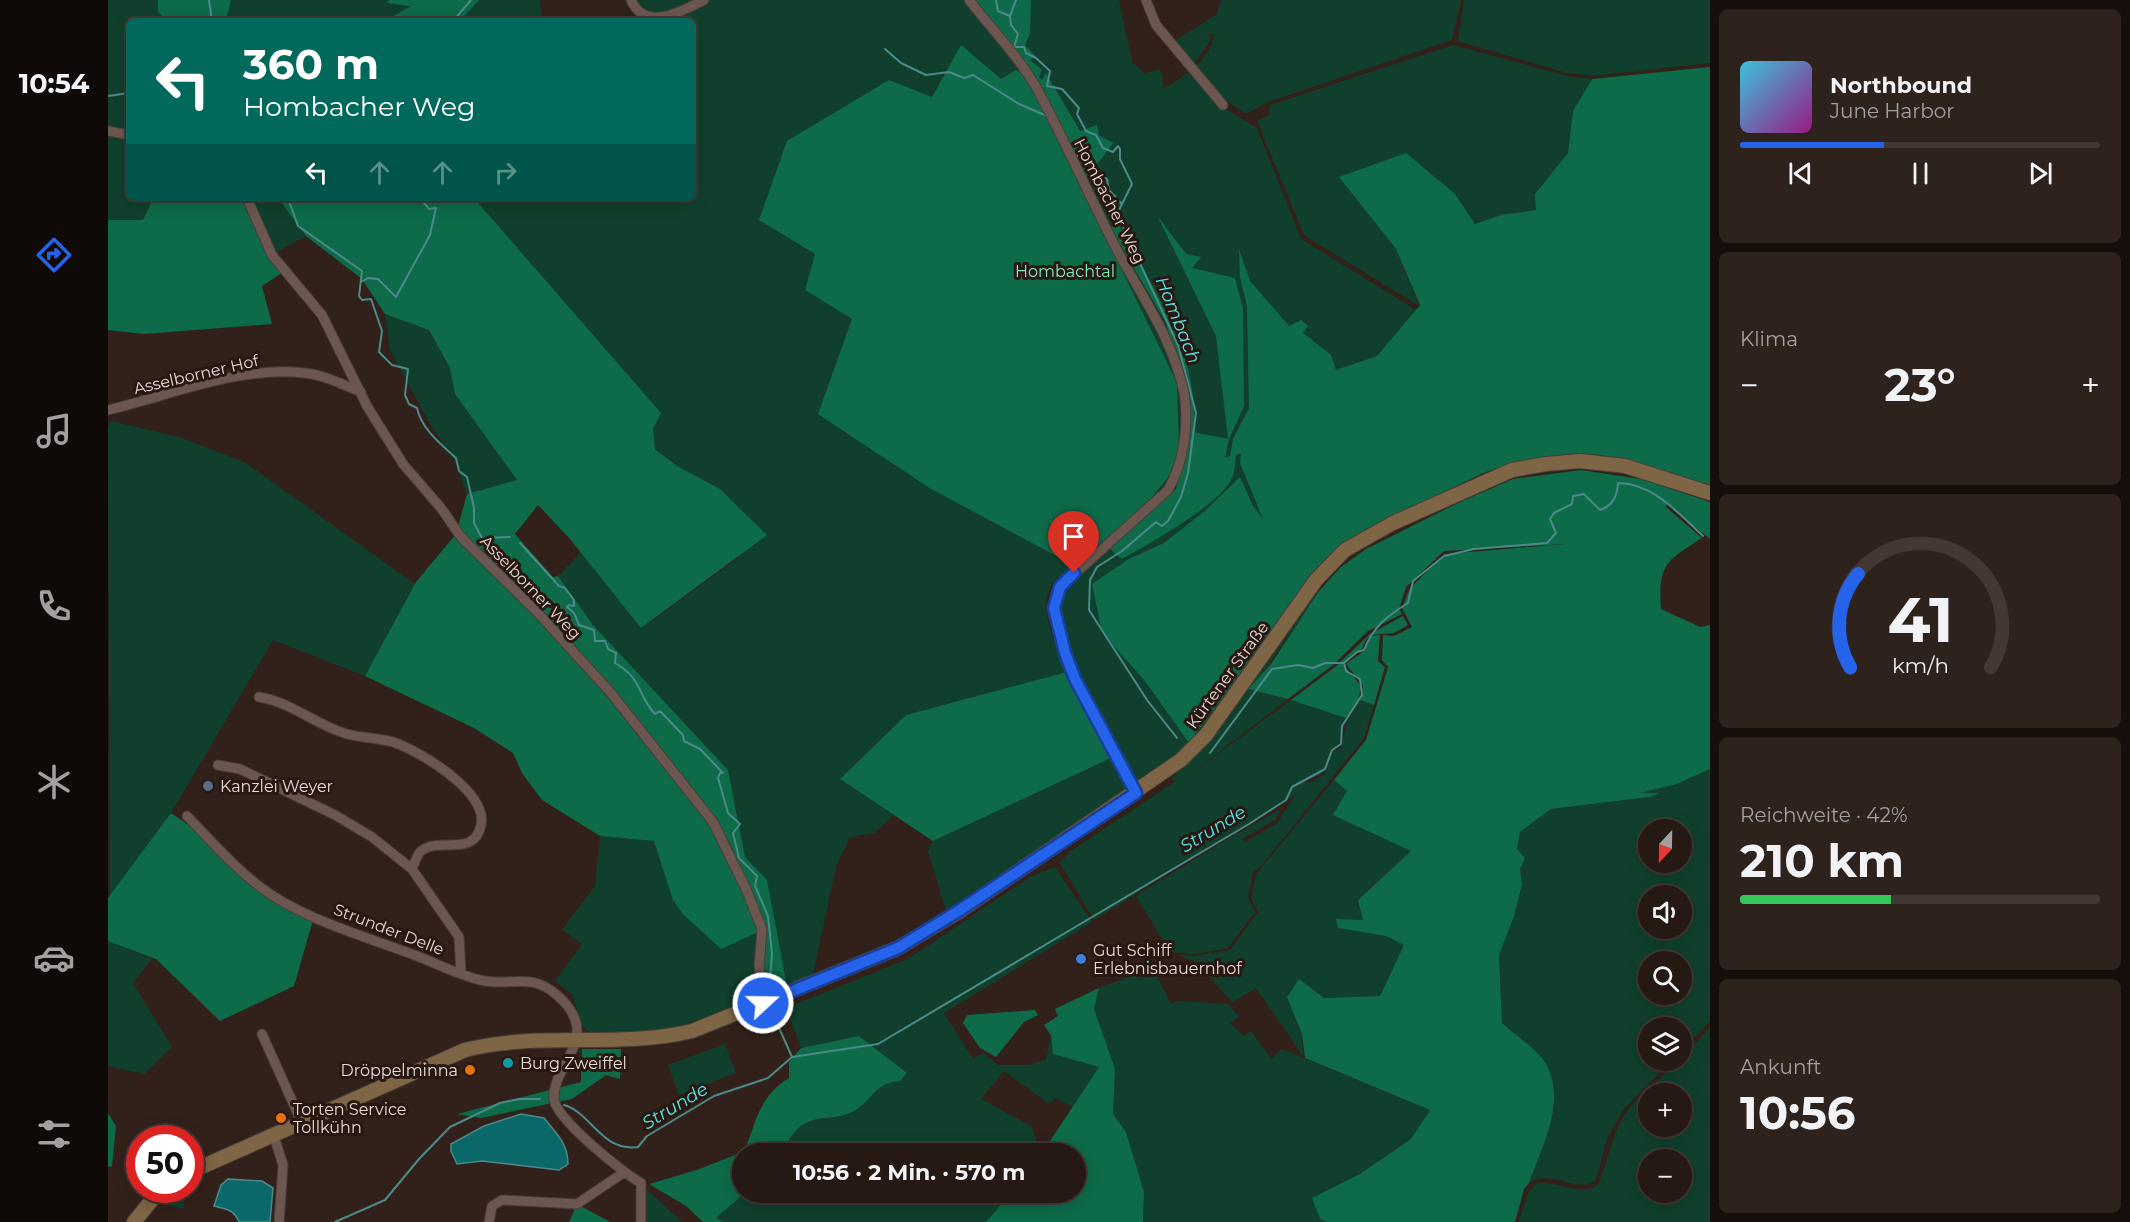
<!DOCTYPE html>
<html lang="de">
<meta charset="utf-8">
<style>
:root{--surface:#261914;--page:#2e221d;--text:#f1f3f6;--muted:#a4a0a0;--line:#423834;--accent:#2563eb}
body{margin:0;font-family:Montserrat,sans-serif;background:var(--page);color:var(--text);height:100vh;display:flex;flex-direction:column;font-size:22px;white-space:nowrap}
*{box-sizing:border-box;margin:0}
p{font-size:20px;color:var(--muted)}
.icon{flex:none;width:33px;height:33px;fill:none;stroke:currentColor;stroke-width:2;stroke-linecap:round;stroke-linejoin:round}
.map{position:relative;flex:1;overflow:hidden}
.details{display:flex;flex-direction:column;gap:9px;padding:9px;background:#150e0b;width:420px}
.details>*{flex:none}
.top-card{position:absolute;left:18px;top:18px;width:570px;height:183px;border-radius:9px;box-shadow:0 3px 15px #0003,0 0 0 2px var(--line);background:#00695c;color:#fff;overflow:hidden}
.needle{width:39px;rotate:202deg}
.controls{position:absolute;left:1530px;top:819px;display:grid;gap:12px}
.controls a{display:grid;place-items:center;width:54px;height:54px;border-radius:50%;background:var(--surface);box-shadow:0 3px 15px #0003,0 0 0 2px var(--line);font-size:30px}
.speed{position:absolute;left:18px;top:1125px;display:flex;gap:12px;font-size:30px;font-weight:700;text-align:center}
.speed>*{display:grid;place-content:center;width:78px;height:78px;border-radius:50%;background:var(--surface);box-shadow:0 3px 15px #0003,0 0 0 2px var(--line);line-height:1}
.speed .limit{border:9px solid #d22;background:#fff;color:#111}
.pin{position:absolute;display:grid;place-items:center;width:51px;height:51px;color:#fff;margin:-62px -26px;border-radius:50% 50% 50% 0;rotate:-45deg;box-shadow:0 0 6px #0007}
.pin .icon{rotate:45deg}
.me{position:absolute;width:66px;margin:-33px;rotate:69deg;stroke-linejoin:round;filter:drop-shadow(0 0 4px #0008)}
.turn{display:flex;align-items:center;gap:21px;height:126px;padding:0 18px;font-size:27px}
.turn .icon{width:78px;height:78px;stroke-width:2.5}
.turn b{display:block;font-size:42px;line-height:51px}
.lanes{display:flex;align-items:center;height:57px;padding:0 18px;background:#0003;justify-content:center;gap:30px;direction:ltr}
.lanes .off{opacity:.35}
.big{font-size:45px;font-weight:700;line-height:1.1}
.details .card{flex:1;display:flex;flex-direction:column;justify-content:center;gap:9px;min-width:0;padding:0 21px;border-radius:9px;background:var(--page)}
.details .dial{align-items:center;gap:0}
.dial svg{height:156px;overflow:visible;fill:none;stroke:var(--line);stroke-width:7;stroke-linecap:round;text-anchor:middle}
.dial text{fill:var(--text);stroke:none}
.song{display:flex;align-items:center;gap:18px}
.cover{width:72px;height:72px;border-radius:9px;background:linear-gradient(135deg,hsl(190 70% 55%),hsl(310 70% 35%))}
.played{height:6px;border-radius:3px;background:linear-gradient(90deg,var(--accent) 40%,var(--line) 40%)}
.keys{display:flex;justify-content:space-around;direction:ltr}
.heat{display:flex;justify-content:space-between;align-items:center;font-size:33px;direction:ltr}
.charge{height:9px;border-radius:4px;background:linear-gradient(90deg,#34c759 42%,var(--line) 0)}
.trip{position:absolute;left:624px;top:1143px;width:354px;height:60px;border-radius:30px;background:var(--surface);box-shadow:0 3px 15px #0003,0 0 0 2px var(--line);font-weight:700;line-height:60px;text-align:center}
main{display:flex;flex:1;min-height:0}
.tabs{display:flex;flex-direction:column;width:108px;justify-content:space-around;align-items:center;background:#0f0a08;color:var(--muted)}
.tabs .icon{width:42px;height:42px}
.tabs .active{color:var(--accent)}
.tabs b{font-size:27px;color:var(--text)}
.map>svg:first-child{display:block}
.green{fill:#10402d;fill-rule:evenodd}
.forest{fill:#0d6b4a}
.water{fill:#0b6869;stroke:#4c8a89;stroke-width:1.5}
.lines{fill:none;stroke-linecap:round;stroke-linejoin:round}
.stream{stroke:#4c8a89;stroke-width:2}
.minor-casing{stroke:#4a3c37;stroke-width:11}
.secondary-casing{stroke:#4a3c37;stroke-width:16}
.minor{stroke:#6b574f;stroke-width:9}
.secondary{stroke:#7e6546;stroke-width:14}
.route-casing{stroke:#184099;stroke-width:15}
.route{stroke:#2563eb;stroke-width:10}
.service-dot{fill:#5c6f8a;stroke:#281811;stroke-width:2}
.shop-dot{fill:#3f7fe0;stroke:#281811;stroke-width:2}
.culture-dot{fill:#0f9aa8;stroke:#281811;stroke-width:2}
.food-dot{fill:#e8710a;stroke:#281811;stroke-width:2}
.labels{text-anchor:middle;stroke-width:6;stroke-linejoin:round;paint-order:stroke}
.street-label{font-size:16px;fill:#e4d9d4;stroke:#281811}
.park-label{font-size:16px;fill:#7deebc;stroke:#281811}
.poi-label{font-size:16px;fill:#e4d9d4;stroke:#281811;text-anchor:start}
.water-label{font-size:18px;font-style:italic;fill:#51ebed;stroke:#281811}
</style>
<main>
<nav class="tabs">
<b>10:54</b>
<svg class="icon active" aria-label="directions" viewBox="0 0 24 24"><path d="M12 3l9 9-9 9-9-9zM9 14v-3h6M13 9l2 2-2 2"/></svg>
<svg class="icon" aria-label="music" viewBox="0 0 24 24"><path d="M9 18V5l10-2v13"/><circle cx="6" cy="18" r="3"/><circle cx="16" cy="16" r="3"/></svg>
<svg class="icon" aria-label="phone" viewBox="0 0 24 24"><path d="M5 4h4l2 5-3 2q2 4 5 5l2-3 5 2v4C11 20 4 13 5 4z"/></svg>
<svg class="icon" aria-label="climate" viewBox="0 0 24 24"><path d="M12 3v18M4 7l16 10M4 17L20 7"/></svg>
<svg class="icon" aria-label="car" viewBox="0 0 24 24"><path d="M5 17H2v-5l4-1 3-4h7l3 4 3 1v5h-3M9 17h6M6 11h13"/><circle cx="7" cy="17" r="2"/><circle cx="17" cy="17" r="2"/></svg>
<svg class="icon" aria-label="filters" viewBox="0 0 24 24"><path d="M4 7h16M4 17h16"/><circle cx="9" cy="7" r="2"/><circle cx="15" cy="17" r="2"/></svg>
</nav>
<div class="map">
<svg width="1602" height="1222" viewBox="0 0 1602 1222">
<rect width="100%" height="100%" fill="#32211a"/>
<path class="green" d="M0 0H50V12L59 21H21V133L0 129Z
M123 0H282L279 2 304 6 277 21H118Z
M371 0H432L435 21H352Z
M524 0H593L576 9 538 16Z
M600 0H857L910 68 918 63 868 0H1011L1024 62 1037 74 1050 69 1054 74 1055 89C1075 77 1104 60 1106 34H1102V41L1086 64H1082L1064 43 1109 14 1113 0H1353L1344 40 1160 102 1138 114 1112 96 1111 105 1149 128 1193 239 1308 310 1269 356 1230 370 1170 545 1208 596 1143 690 1180 699 1076 779 1183 700 1238 718 1231 746 1223 748 1215 773 1193 783 1204 782 1217 774 1223 751 1233 748 1239 722 1252 700 1266 705 1256 738 1153 866 1145 872 1140 898 1147 912 1120 948 1087 954 1062 952 1028 896 1126 835V832L986 920 952 863 961 852 1067 782 1064 778 1074 769 1070 772 1060 763 1028 784C1008 749 930 623 956 587 961 579 973 572 980 566L707 254 697 290 744 319 823 489 969 567C962 571 954 574 949 579 924 600 949 648 959 672L798 715 732 779 786 815 766 833 742 837 728 866 705 975 679 986 659 881 637 857 620 770 485 625 450 576 473 553 534 628 630 558 612 489 569 466 547 448 544 429 553 413 366 198H585V21H529ZM853 46 863 54 831 105 803 89 824 97ZM1188 794 1169 823 1137 842 1134 839 1168 819 1174 808 1129 834 1127 832Z
M1356 0H1602V63L1484 76 1459 73 1350 41Z
M1345 45 1459 76 1484 79 1465 111 1460 153 1428 194 1429 210 1393 215 1367 224 1347 194 1231 177 1288 249 1311 306 1196 235 1149 121 1161 115 1162 105Z
M0 134 21 137V198H45L35 220H0Z
M141 198H170L198 236 165 254Z
M277 314 321 330 342 368 347 394 409 480 359 494 346 460 321 422 282 350Z
M3 421 74 438 138 463 307 584 257 676 165 640 63 813 2 899 0 427Z
M1003 758 1020 791 838 910 820 851 825 841Z
M1602 769V1021L1574 1050V1028H1540V1060L1563 1061 1515 1110 1499 1139 1488 1180C1469 1195 1441 1167 1421 1183L1447 1108 1437 1062 1394 1023 1391 955 1414 885 1409 849 1412 832 1443 809 1541 797 1527 794 1569 784ZM1540 830H1574V862H1540ZM1540 896H1574V928H1540ZM1540 962H1574V994H1540Z
M1226 780 1239 791 1226 815 1304 851 1250 899 1255 920 1229 919 1231 928 1278 936 1296 945 1272 996 1216 998 1191 979 1179 997 1194 1034 1195 1056 1148 988 1124 1002 1088 962 1071 955 1087 956 1122 950 1150 912 1143 898 1148 874Z
M492 836 547 841 565 900 653 931 646 993 641 1001 553 1033 485 1035 474 1026 464 994 447 981 474 944 454 930 487 886Z
M947 867 984 922 836 1013 865 1059 875 1053 890 1065H921L938 1059 943 1035 945 1054 991 1067 965 1107 947 1098 941 1104 896 1071 873 1099 923 1126 934 1153 674 1154C679 1145 684 1132 693 1126 710 1114 728 1121 746 1111 765 1099 766 1083 792 1081L799 1073 751 1036 693 1048 678 1008 800 959 924 876Z
M0 941 44 958 25 983 64 1047 36 1074 0 1066Z
M1040 959 1063 1004 1069 1001 1120 1004 1131 1017 1122 1023 1135 1036 1143 1031 1163 1059 1174 1049 1322 1110 1303 1139 1252 1174 1204 1198 1212 1219 1219 1222H1035L1036 1192 1018 1132 1005 1114 1007 1069 986 1009 991 988 1023 976Z
M1602 1028V1222H1411L1420 1193 1429 1183C1450 1180 1474 1198 1491 1184L1507 1134 1516 1115 1529 1099 1570 1061 1574 1060V1057ZM1540 1094H1574V1126H1540ZM1540 1160H1574V1192H1540Z
M617 1044 628 1073 571 1095 560 1065Z
M534 1185 574 1222H535Z
M66 1190H78L75 1209 52 1202Z
M637 1193H903L878 1222H616L608 1218Z"/>
<path class="forest" d="M50 0H123L118 21H59L50 12Z
M282 0H371L352 21H277L303 6 278 3Z
M867 0H923L922 34 917 45 927 56 922 60 934 70 931 77 934 80 938 73 939 75 972 131 989 125 991 135 1005 143 979 178 929 79 870 8Z
M853 45 893 79 908 70 921 80 1069 383 1071 450 1061 476 1041 501 969 567 823 489 710 414 744 319 697 290 707 254 651 220 679 141 781 80 824 97Z
M1602 67V485L1518 459 1483 454 1443 456 1400 464 1373 474 1244 537 1208 570 1081 743 1037 681 1006 646 993 627 984 584 1021 559 1056 543 1098 510 1132 477 1145 506 1155 519 1132 463 1133 453 1128 455C1127 462 1127 471 1124 478 1113 504 1039 545 1014 559L1001 548 1068 489 1079 449 1078 384 1057 321 1002 227 1011 225C1044 288 1094 357 1085 432L1120 439 1108 336 1050 217 1078 254 1093 257 1084 268 1127 278 1135 309 1136 406 1121 439 1117 458 1122 456 1125 439 1141 408 1139 306 1132 277 1131 249 1142 281 1181 326 1193 320 1200 326 1195 333 1223 355 1228 370 1269 356 1312 305 1288 249 1231 177 1298 153 1347 194 1367 224 1393 215 1428 210 1427 194 1460 153 1465 111 1484 79Z
M45 198H137L175 272 154 286 164 324 35 334 0 330V220H35Z
M170 198H366L553 413 545 429 547 449 569 466 612 489 659 535 533 628 462 539 430 505 407 534 445 577 450 576 485 625 620 770 637 857 659 880 679 986 657 994 652 967 655 930 613 949 575 914 565 900 546 841 492 836 434 800 414 773 405 753 366 728 257 676 308 582 348 534 359 494 409 480 347 394 342 368 321 330 277 314 254 279 198 236Z
M1473 470 1533 479 1602 502V539L1559 504 1558 507 1594 538C1558 561 1550 564 1553 609L1592 627 1602 625V769L1569 784 1532 793H1552L1541 797 1443 809 1412 832 1409 849 1417 858 1412 869 1414 885 1406 916 1391 955 1394 1023C1405 1033 1431 1051 1438 1064 1459 1103 1434 1145 1421 1183L1416 1189 1407 1222H1219L1212 1219 1204 1198 1252 1174 1303 1139 1322 1110 1197 1058 1194 1034 1179 997 1191 979 1216 998 1272 996 1296 945 1278 936 1230 928 1228 919 1255 920 1250 900 1303 851 1225 815 1239 791 1226 780 1258 740 1280 667 1274 660 1275 635 1286 636 1304 627 1294 608 1302 588 1337 554 1458 544 1336 551 1298 587 1291 609 1294 614 1260 631 1225 665 1180 699 1140 689 1163 664 1211 591 1233 567 1258 549 1350 503 1405 479Z
M1295 616 1300 625 1286 633 1263 635 1257 641 1254 649 1235 664 1253 686 1250 701 1238 718 1183 700 1227 667 1262 634Z
M1272 635 1270 661 1277 667 1266 705 1252 700 1255 686 1238 664 1256 651 1263 636Z
M959 672 1003 758 825 841 732 779 798 715Z
M63 813C112 845 151 893 207 913L186 986 112 1021 48 959 0 941V898Z
M991 988 986 1009 1007 1069 1005 1114 1018 1132 1036 1192 1035 1222H878L903 1193 968 1192V1154L934 1153 991 1067 945 1054 943 1035 936 1025 950 1016 947 1009Z
M927 1010 930 1015 916 1022 888 1057 872 1048 855 1023 859 1015Z
M751 1036 799 1073 792 1081C766 1083 766 1099 746 1111 728 1121 710 1114 693 1126 684 1132 679 1145 674 1153L634 1154 637 1193 608 1218 616 1222H595L578 1206 541 1184 589 1170 637 1151C647 1122 653 1094 681 1078V1062L693 1048Z
M474 1049H513L512 1079 498 1075 464 1099 373 1118 349 1114 473 1082Z
M0 1113 8 1126 4 1166 0 1167Z
M469 1204 502 1222H461Z"/>
<path class="water" d="M413 1114 436 1118C449 1134 460 1144 460 1164L451 1170 374 1161 349 1164 343 1151V1144L376 1126Z
M120 1179 154 1181 165 1188 162 1222H131C126 1209 117 1209 106 1206L113 1185Z"/>
<g class="lines">
<path class="stream" d="M101 0 104 21
M888 0 890 11 902 16 903 25 910 34 906 47H916L918 53 928 58 942 71 939 86 954 89 971 108 969 114 978 131 988 135 995 148 1005 152 1010 146 1012 149V159L1024 184 1009 214 1070 345 1088 413 1080 473 1073 497 1060 521 1054 526 1048 522 1014 551 989 567 982 580 981 610 1039 700 1069 738
M902 16 908 0
M345 21 363 0
M777 49 793 63 818 75 841 72 856 78 865 75 911 104 939 116
M0 96 21 93
M964 151 999 179 1001 190 1013 203
M180 198 190 226 254 271 251 296 254 300 263 299 274 331 271 352 284 365 300 369 297 395 301 404 309 408C314 430 333 444 348 458L351 471 359 477 366 508V523L374 538 402 537
M253 282 260 278 270 279 288 297 322 235 328 208 321 209 312 198
M412 543 451 586 457 588 466 600V606L461 605 459 607 466 613 471 625 486 630 487 641H497L500 649 508 653 507 663C535 679 529 695 547 714L552 711 575 735 576 741 592 749 615 773H612L610 778 620 813 632 824 625 833 631 858 649 876 647 886 660 916 664 954 661 994
M1102 753 1164 669 1190 665 1205 668 1217 663H1235
M668 1021 684 1057
M456 1105C484 1113 493 1152 530 1147L539 1136 606 1096 660 1078 684 1057 770 1044 1141 824 1178 800 1184 787 1217 769 1224 750 1233 744 1234 726 1254 695 1252 679 1238 671 1236 663 1249 652 1256 650C1265 627 1279 616 1300 603L1305 581 1336 556 1366 549 1439 543 1448 533 1442 519 1446 513 1464 504 1465 496 1476 494 1492 510C1505 506 1509 496 1510 483 1545 483 1571 514 1595 536
M227 1222 277 1200 311 1159 342 1127 392 1103 411 1099H432"/>
<g class="minor-casing">
<path id="minor" d="M523 0C537 32 573 12 596 0
M861 0C883 28 910 56 928 87 957 140 981 196 1009 250 1034 297 1065 339 1076 393 1081 424 1076 463 1060 490L952 587C930 632 1004 750 1028 793
M1038 0 1048 25 1115 105
M0 131 21 135
M139 198 164 255 214 315 259 406 295 464 333 508 353 537 431 614 503 693 605 822 638 889 654 929 651 966 655 1003
M0 410C60 396 133 365 196 373 216 375 234 384 253 392
M151 697C183 702 208 725 239 734 254 738 270 738 285 742 312 751 380 792 373 825 366 859 330 835 312 852 309 856 306 864 304 869
M110 765 132 769 227 815 264 837 304 869 351 937 353 973
M79 816C102 840 125 866 151 886 193 919 259 937 309 956 330 964 354 977 377 981 405 986 424 972 450 996 496 1037 444 1063 446 1099 448 1119 515 1173 533 1183V1222
M154 1034 194 1123
M166 1136 175 1165 171 1222
M381 1222 384 1206 394 1200 469 1204 515 1173"/>
</g>
<g class="secondary-casing">
<path id="secondary" d="M82 1172 357 1050C431 1031 510 1049 584 1031L790 948 852 911 1073 760 1098 735 1208 580 1237 550 1285 523 1404 470 1438 464 1472 461 1517 466 1602 493
M26 1222 52 1190"/>
</g>
<use href="#minor" class="minor"/>
<use href="#secondary" class="secondary"/>
</g>
<g class="lines">
<g class="route-casing">
<path id="route" d="M655 1003 790 948 852 910 1028 793 967 679 957 653 946 608 952 587 966 573"/>
</g>
<use href="#route" class="route"/>
</g>
<circle class="service-dot" cx="100" cy="786" r="6"/>
<circle class="shop-dot" cx="973" cy="959" r="6"/>
<circle class="culture-dot" cx="400" cy="1063" r="6"/>
<g class="food-dot">
<circle cx="362" cy="1070" r="6"/>
<circle cx="173" cy="1118" r="6"/>
</g>
<g class="labels">
<g class="street-label">
<text transform="translate(1002 201) rotate(63)" y="6">Hombacher Weg</text>
<text transform="translate(88 374) rotate(-13)" y="6">Asselborner Hof</text>
<text transform="translate(423 587) rotate(46)" y="6">Asselborner Weg</text>
<text transform="translate(1119 675) rotate(-54)" y="6">Kürtener Straße</text>
<text transform="translate(281 929) rotate(21)" y="6">Strunder Delle</text>
</g>
<g class="park-label">
<text x="957" y="277">Hombachtal</text>
</g>
<g class="poi-label">
<text x="112" y="792">Kanzlei Weyer</text>
<text x="985" y="956">Gut Schiff<tspan x="985" dy="18">Erlebnisbauernhof</tspan></text>
<text x="412" y="1069">Burg Zweiffel</text>
<text x="350" y="1076" text-anchor="end">Dröppelminna</text>
<text x="185" y="1115">Torten Service<tspan x="185" dy="18">Tollkühn</tspan></text>
</g>
<g class="water-label">
<text transform="translate(1070 320) rotate(68)" y="6">Hombach</text>
<text transform="translate(1105 829) rotate(-31)" y="6">Strunde</text>
<text transform="translate(567 1106) rotate(-31)" y="6">Strunde</text>
</g>
</g>
</svg>
<div class="controls">
<a><svg class="needle" viewBox="-14 -14 28 28"><path d="M0-13l5 13h-10z" fill="#e53935"/><path d="M0 13l5-13h-10z" fill="#a4a0a0"/></svg></a>
<a><svg class="icon" aria-label="sound" viewBox="0 0 24 24"><path d="M4 9h4l5-4v14l-5-4H4zM17 9q2 3 0 6"/></svg></a>
<a><svg class="icon" aria-label="search" viewBox="0 0 24 24"><circle cx="10" cy="10" r="6"/><path d="M15 15l6 6"/></svg></a>
<a><svg class="icon" aria-label="layers" viewBox="0 0 24 24"><path d="M12 4l9 5-9 5-9-5zM3 14l9 5 9-5"/></svg></a>
<a>+</a>
<a>−</a>
</div>
<div class="speed"><div class="limit">50</div></div>
<div class="pin" style="left:966px;top:573px;background:#d93025"><svg class="icon" aria-label="arrive" viewBox="0 0 24 24"><path d="M6 21V4h12l-3 4 3 4H6"/></svg></div>
<svg class="me" style="left:655px;top:1003px" viewBox="-20 -20 40 40"><circle r="17" fill="#2563eb" stroke="#fff" stroke-width="3"/><path d="M0-11L8 9 0 5-8 9z" fill="#fff"/></svg>
<div class="trip">10:56 · 2 Min. · 570 m</div>
<div class="top-card">
<div class="turn"><svg class="icon" aria-label="left" viewBox="0 0 24 24"><path d="M17 20v-9H6M10 6l-5 5 5 5"/></svg><div><b>360 m</b>Hombacher Weg</div></div>
<div class="lanes"><svg class="icon" aria-label="left" viewBox="0 0 24 24"><path d="M17 20v-9H6M10 6l-5 5 5 5"/></svg><svg class="icon off" aria-label="ahead" viewBox="0 0 24 24"><path d="M12 20V5M6 11l6-6 6 6"/></svg><svg class="icon off" aria-label="ahead" viewBox="0 0 24 24"><path d="M12 20V5M6 11l6-6 6 6"/></svg><svg class="icon off" aria-label="right" viewBox="0 0 24 24"><path d="M7 20v-9h11M14 6l5 5-5 5"/></svg></div>
</div>
</div>
<section class="details">
<div class="card">
<div class="song"><i class="cover"></i><div><b>Northbound</b><p>June Harbor</p></div></div>
<div class="played"></div>
<div class="keys"><svg class="icon" aria-label="previous" viewBox="0 0 24 24"><path d="M18 5L8 12l10 7zM5 5v14"/></svg><svg class="icon" aria-label="pause" viewBox="0 0 24 24"><path d="M8 5v14M16 5v14"/></svg><svg class="icon" aria-label="next" viewBox="0 0 24 24"><path d="M6 5l10 7-10 7zM19 5v14"/></svg></div>
</div>
<div class="card"><p>Klima</p>
<div class="heat"><a>−</a><b class="big">23°</b><a>+</a></div>
</div>
<div class="card dial"><svg viewBox="0 0 100 80">
<path d="M14 69A42 42 0 1 1 86 69"/>
<path d="M14 69A42 42 0 0 1 18 21" stroke="#2563eb"/>
<text x="50" y="56" font-size="32" font-weight="700">41</text>
<text x="50" y="72" font-size="11">km/h</text>
</svg></div>
<div class="card"><p>Reichweite · 42%</p><b class="big">210 km</b><div class="charge"></div></div>
<div class="card"><p>Ankunft</p><b class="big">10:56</b></div>
</section>
</main>
